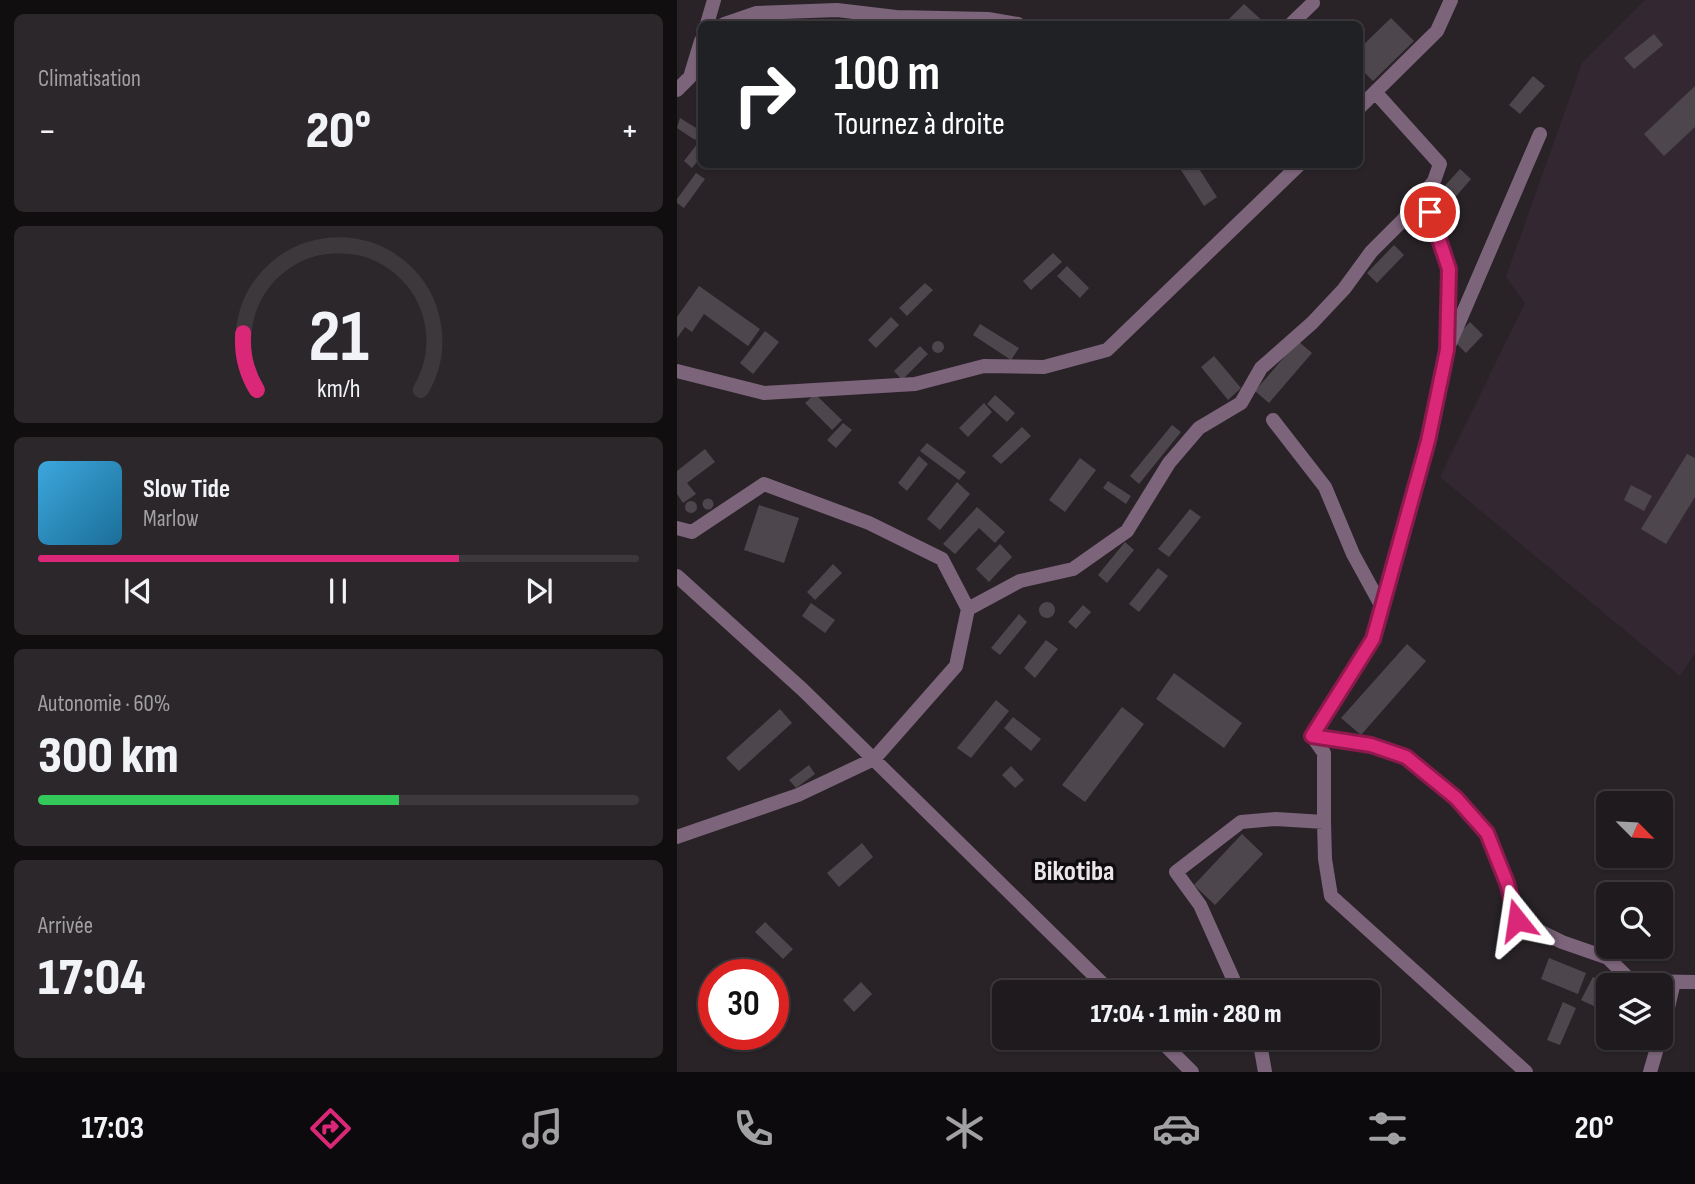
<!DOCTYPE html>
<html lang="fr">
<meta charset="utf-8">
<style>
:root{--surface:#1f1a1e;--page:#2c272b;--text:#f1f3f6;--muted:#a1a1a4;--line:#3c383c;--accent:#db2777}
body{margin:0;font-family:"Sofia Sans Condensed",sans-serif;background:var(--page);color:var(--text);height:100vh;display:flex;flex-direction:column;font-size:26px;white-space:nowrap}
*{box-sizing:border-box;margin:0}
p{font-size:23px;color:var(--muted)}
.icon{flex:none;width:38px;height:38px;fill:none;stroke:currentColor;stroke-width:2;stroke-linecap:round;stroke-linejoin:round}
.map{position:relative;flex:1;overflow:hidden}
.sheet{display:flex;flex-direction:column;gap:14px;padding:14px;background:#110e10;width:677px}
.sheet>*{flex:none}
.top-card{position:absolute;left:21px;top:21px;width:665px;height:147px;border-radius:10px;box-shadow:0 2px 5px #0004,0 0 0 2px var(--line);background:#202124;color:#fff;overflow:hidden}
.needle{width:46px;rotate:114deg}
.fabs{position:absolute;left:919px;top:791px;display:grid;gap:14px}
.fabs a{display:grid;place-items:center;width:77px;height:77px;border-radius:10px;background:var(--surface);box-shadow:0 2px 5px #0004,0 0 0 2px var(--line);font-size:35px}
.speed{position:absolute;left:21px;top:959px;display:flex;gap:14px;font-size:35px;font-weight:700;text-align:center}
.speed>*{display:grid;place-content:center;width:91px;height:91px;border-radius:50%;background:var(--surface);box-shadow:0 2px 5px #0004,0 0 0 2px var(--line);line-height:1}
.speed .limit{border:10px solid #d22;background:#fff;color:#111}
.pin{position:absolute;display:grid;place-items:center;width:60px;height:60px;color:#fff;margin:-30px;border:4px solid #fff;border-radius:50%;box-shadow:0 2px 7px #0007}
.me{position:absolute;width:77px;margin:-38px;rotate:345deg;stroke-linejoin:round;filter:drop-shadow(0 0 5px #0008)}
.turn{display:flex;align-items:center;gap:24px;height:147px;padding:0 21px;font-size:32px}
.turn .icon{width:91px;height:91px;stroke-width:2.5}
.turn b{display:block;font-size:49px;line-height:60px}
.big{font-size:52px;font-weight:800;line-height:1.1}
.sheet .tile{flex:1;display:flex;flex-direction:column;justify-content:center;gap:10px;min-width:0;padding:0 24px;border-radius:10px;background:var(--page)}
.sheet .dial{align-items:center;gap:0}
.dial svg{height:182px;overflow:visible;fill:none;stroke:var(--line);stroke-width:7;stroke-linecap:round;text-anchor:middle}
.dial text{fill:var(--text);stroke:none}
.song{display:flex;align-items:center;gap:21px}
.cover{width:84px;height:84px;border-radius:10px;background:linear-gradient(135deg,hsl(200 70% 55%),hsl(200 70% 35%))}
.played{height:7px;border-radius:4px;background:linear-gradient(90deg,var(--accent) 70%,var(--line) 70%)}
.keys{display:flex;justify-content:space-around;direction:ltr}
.heat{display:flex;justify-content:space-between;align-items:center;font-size:38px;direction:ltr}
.charge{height:10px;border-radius:5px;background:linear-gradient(90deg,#34c759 60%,var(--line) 0)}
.trip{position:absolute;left:315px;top:980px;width:388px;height:70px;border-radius:10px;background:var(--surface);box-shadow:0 2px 5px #0004,0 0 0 2px var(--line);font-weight:800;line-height:70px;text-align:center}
.menu{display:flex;height:112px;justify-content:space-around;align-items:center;background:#0c0a0c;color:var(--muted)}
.menu .icon{width:49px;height:49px}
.menu .active{color:var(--accent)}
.menu b{font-size:32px;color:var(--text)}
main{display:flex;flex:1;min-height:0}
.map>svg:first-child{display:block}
.built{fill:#332832}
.building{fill:#4d474d}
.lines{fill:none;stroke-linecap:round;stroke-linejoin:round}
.street{stroke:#7c647a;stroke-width:14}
.route-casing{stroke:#8e194d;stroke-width:18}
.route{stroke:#db2777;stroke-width:12}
.labels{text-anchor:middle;stroke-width:7;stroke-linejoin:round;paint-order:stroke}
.quarter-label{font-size:28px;font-weight:bold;fill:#ebe6ea;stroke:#100d10}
</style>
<main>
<section class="sheet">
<div class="tile"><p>Climatisation</p>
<div class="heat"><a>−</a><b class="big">20°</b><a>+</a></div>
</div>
<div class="tile dial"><svg viewBox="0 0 100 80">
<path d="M14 69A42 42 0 1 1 86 69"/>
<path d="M14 69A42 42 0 0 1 8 44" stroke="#db2777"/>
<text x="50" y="56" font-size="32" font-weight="700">21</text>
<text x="50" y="72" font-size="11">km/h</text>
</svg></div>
<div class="tile">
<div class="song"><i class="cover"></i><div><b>Slow Tide</b><p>Marlow</p></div></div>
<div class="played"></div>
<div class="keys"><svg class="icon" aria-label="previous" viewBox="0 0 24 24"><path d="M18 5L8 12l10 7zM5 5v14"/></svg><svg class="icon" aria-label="pause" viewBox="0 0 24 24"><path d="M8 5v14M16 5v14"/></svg><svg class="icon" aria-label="next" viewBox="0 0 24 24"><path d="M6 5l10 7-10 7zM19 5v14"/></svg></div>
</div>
<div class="tile"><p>Autonomie · 60%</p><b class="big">300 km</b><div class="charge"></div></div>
<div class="tile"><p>Arrivée</p><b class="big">17:04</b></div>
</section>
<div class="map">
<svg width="1018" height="1072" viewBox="0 0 1018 1072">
<rect width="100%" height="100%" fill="#292328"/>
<path class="built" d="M968 0H1018V653L1003 676 763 477 848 303 829 277 905 63Z"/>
<path class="building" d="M567 4 589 24H547Z
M714 18 737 41 696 81 682 67V49Z
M977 34 986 45 957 69 947 58Z
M856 76 868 86 843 114 832 105Z
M1018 86V127L987 156 967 134Z
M3 118 24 131 18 140 0 128Z
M24 139V157L15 168 7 161Z
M513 164H519L540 197 527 206 504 170Z
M783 169 794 179 768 209 756 199Z
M19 173 28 179 7 208 0 203V199Z
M717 245 727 255 700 283 690 273Z
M376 253 385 262 354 290 346 281Z
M390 266 412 288 403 298 380 276Z
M248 283 256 290 230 316 222 308Z
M22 286 83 329 71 346 27 314 15 332 8 327 0 338V317Z
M214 317 222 325 199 348 191 340Z
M793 322 806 335 789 353 776 340Z
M303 324 342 348 334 360 296 335Z
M88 331 102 342 76 374 63 363Z
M255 347a6 6 0 1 1 12 0a6 6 0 1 1-12 0Z
M621 341 635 353 592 403 578 391Z
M243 346 251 354 225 380 217 371Z
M537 356 564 388 551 400 524 367Z
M138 394 165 420 155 430 128 403Z
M318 395 338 413 330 422 310 404Z
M307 403 315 412 291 437 282 428Z
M166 423 175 430 159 448 150 440Z
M495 425 504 432 462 484 453 476Z
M345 427 354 436 324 464 315 456Z
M250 443 289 472 282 480 243 451Z
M28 449 38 462 10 483 19 494 6 503 0 494V471Z
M1010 454 1018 458V497L989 544 964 529Z
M242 456 251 464 230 491 221 483Z
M403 458 419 470 388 512 372 500Z
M431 481 454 496 449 504 426 488Z
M280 482 293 494 263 530 250 519Z
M954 485 975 496 967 511 947 500Z
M25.5 504a5.5 5.5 0 1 1 11 0a5.5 5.5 0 1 1-11 0Z
M8 507a6 6 0 1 1 12 0a6 6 0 1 1-12 0Z
M82 505 122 518 107 563 67 550Z
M300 507 328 532 318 543 302 528 278 554 266 544Z
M513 509 524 517 492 557 481 549Z
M448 542 457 550 430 583 421 575Z
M323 544 335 557 312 582 299 569Z
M156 564 165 573 138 600 130 592Z
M481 568 491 576 462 612 452 604Z
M362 610a8 8 0 1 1 16 0a8 8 0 1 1-16 0Z
M134 603 158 620 148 633 125 616Z
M406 605 414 612 399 629 391 622Z
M342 614 350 622 323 655 314 648Z
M369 640 381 649 358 678 347 668Z
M730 644 749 661 684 735 664 718Z
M497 673 565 723 547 748 479 699Z
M319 700 332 711 294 758 280 748Z
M445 707 467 724 408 802 385 785Z
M103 709 115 723 62 771 49 758Z
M336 717 364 739 354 751 327 728Z
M132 765 138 774 119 788 112 780Z
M334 766 347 780 338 788 325 775Z
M565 834 586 854 538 905 517 885Z
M185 843 196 857 162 887 150 873Z
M88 922 116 949 106 959 78 932Z
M872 958 909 973 901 994 864 979Z
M916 977 930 984 919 1007 904 1000Z
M184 982 195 994 177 1012 166 1000Z
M886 1002 899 1008 883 1045 870 1040Z"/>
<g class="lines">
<path class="street" d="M30 24 37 0
M47 24 79 13 160 10 219 17 311 19 341 24
M614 24 636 3
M0 90 13 77 24 41
M682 108 760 31 774 0
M746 195 772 269 770 342
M0 371 87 393 238 384 307 366 367 367 430 350 623 164
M596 420 648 487 676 554 705 607
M0 528 15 532 87 484 192 523 265 559 291 609 343 581 396 569 450 531 492 463 522 428 564 403 584 368 635 323 667 289 694 252 725 221 757 181 763 164 699 93
M0 576 126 690 434 992
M635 736 696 639 751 441 770 350 863 134
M647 822 648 859 654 896 849 1072
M0 837 121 795 197 759 279 666 291 609
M562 992 523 905 499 872 564 822 599 819 647 822V753L635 736 694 745 729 757 779 798 810 833 829 883 840 920 885 942 931 958 951 978 961 981 1018 982
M984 1037 997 982
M481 1038 515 1072
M582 1038 588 1072
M973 1072 983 1038"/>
</g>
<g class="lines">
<g class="route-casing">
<path id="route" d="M753 212 772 269 770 350 751 441 696 639 635 736 694 745 729 757 779 798 810 833 830 883 840 920"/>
</g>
<use href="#route" class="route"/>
</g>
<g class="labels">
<g class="quarter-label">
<text x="397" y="880">Bikotiba</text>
</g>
</g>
</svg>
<div class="fabs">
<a><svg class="needle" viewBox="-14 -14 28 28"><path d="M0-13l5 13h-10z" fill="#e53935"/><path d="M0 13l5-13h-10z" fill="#a1a1a4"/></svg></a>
<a><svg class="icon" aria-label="search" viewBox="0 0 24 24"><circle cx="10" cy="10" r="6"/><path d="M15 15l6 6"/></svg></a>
<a><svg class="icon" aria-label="layers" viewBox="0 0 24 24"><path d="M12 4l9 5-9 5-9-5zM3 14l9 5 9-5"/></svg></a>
</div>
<div class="speed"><div class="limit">30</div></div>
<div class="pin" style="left:753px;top:212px;background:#d93025"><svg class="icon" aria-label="arrive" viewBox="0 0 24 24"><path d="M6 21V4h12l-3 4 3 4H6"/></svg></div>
<svg class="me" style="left:840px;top:920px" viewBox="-20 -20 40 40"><path d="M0-17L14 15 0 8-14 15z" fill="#db2777" stroke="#fff" stroke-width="4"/></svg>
<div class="trip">17:04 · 1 min · 280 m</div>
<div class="top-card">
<div class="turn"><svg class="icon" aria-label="right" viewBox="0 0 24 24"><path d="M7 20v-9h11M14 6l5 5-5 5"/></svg><div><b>100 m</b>Tournez à droite</div></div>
</div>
</div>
</main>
<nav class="menu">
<b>17:03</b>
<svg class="icon active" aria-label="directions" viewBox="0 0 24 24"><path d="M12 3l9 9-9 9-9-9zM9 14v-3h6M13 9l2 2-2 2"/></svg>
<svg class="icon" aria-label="music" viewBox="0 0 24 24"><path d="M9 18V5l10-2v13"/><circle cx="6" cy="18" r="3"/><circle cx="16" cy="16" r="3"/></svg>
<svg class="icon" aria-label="phone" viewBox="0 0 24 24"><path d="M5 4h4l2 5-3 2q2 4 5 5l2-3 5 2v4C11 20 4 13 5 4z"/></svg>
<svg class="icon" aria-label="climate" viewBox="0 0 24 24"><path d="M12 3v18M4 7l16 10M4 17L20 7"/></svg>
<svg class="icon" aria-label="car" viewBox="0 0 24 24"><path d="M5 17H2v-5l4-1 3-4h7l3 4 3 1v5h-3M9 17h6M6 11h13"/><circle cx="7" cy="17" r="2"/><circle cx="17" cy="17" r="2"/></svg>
<svg class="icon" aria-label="filters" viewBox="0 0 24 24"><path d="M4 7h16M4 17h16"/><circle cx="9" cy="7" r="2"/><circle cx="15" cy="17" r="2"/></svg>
<b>20°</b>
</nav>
